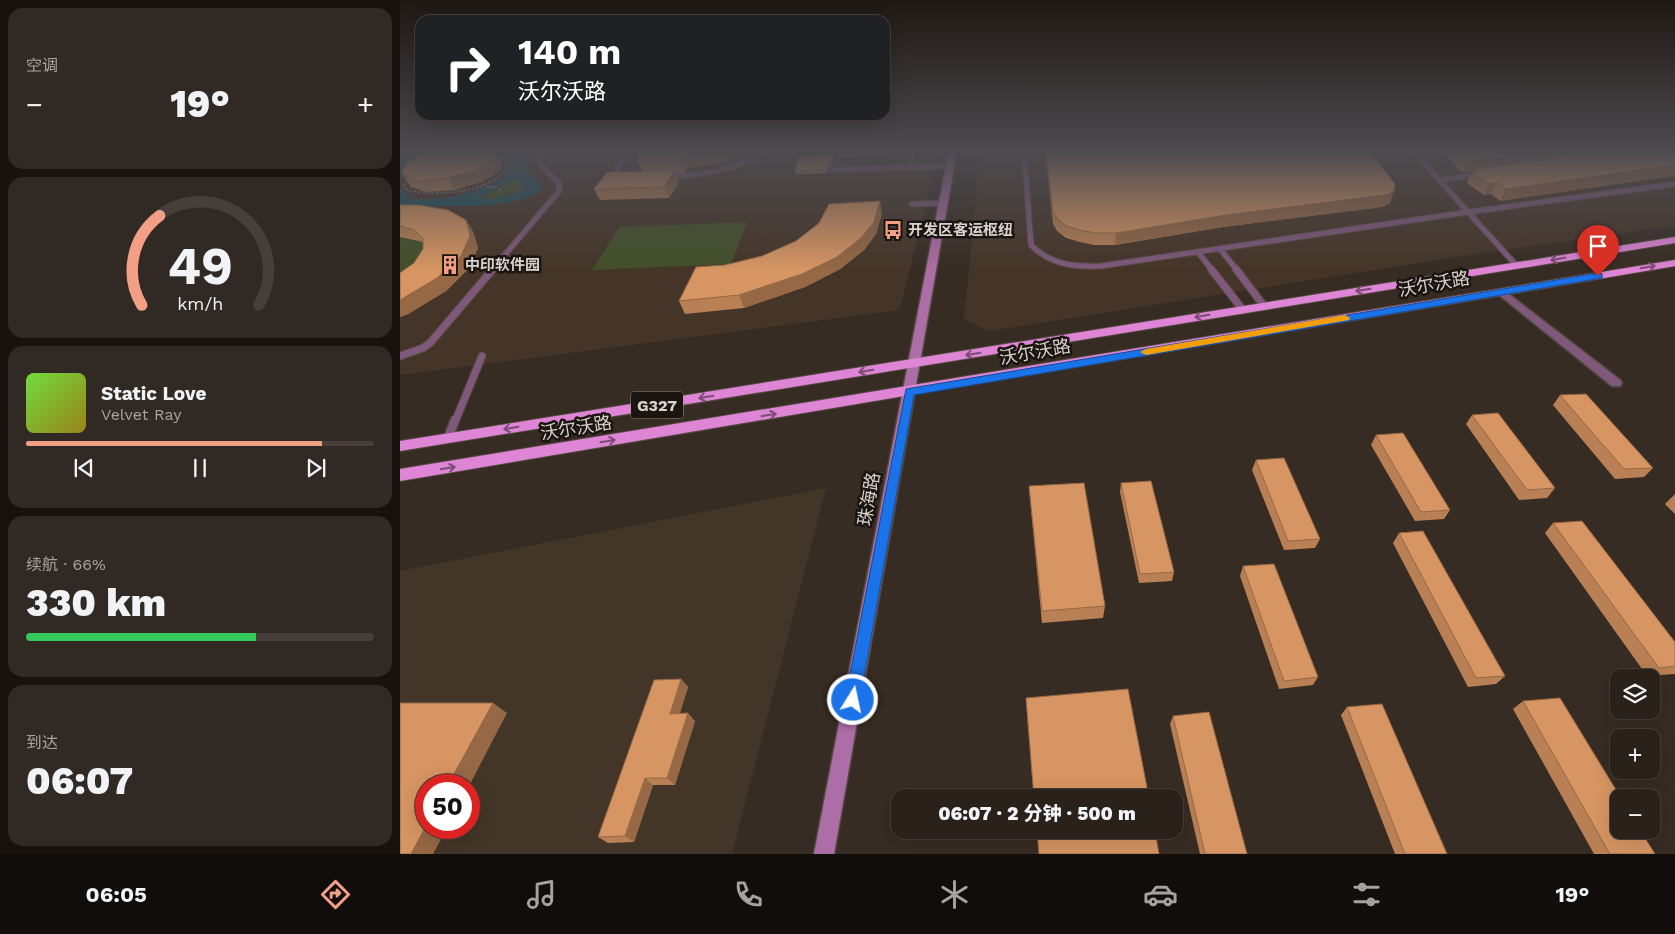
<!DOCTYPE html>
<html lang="zh">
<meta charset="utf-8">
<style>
:root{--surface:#29211a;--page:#312923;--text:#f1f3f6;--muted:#a5a3a2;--line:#453e39;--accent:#f39f86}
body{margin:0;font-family:"Work Sans","Noto Sans SC",sans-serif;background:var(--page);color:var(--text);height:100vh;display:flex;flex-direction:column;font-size:19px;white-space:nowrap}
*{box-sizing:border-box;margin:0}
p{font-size:16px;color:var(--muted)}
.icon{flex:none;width:28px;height:28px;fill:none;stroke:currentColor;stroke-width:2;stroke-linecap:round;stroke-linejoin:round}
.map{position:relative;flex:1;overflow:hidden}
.details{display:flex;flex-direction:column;gap:8px;padding:8px;background:#17120e;width:400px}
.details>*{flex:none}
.top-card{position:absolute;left:15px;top:15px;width:475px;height:105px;border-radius:15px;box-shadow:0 5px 20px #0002,0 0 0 1px var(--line);background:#202124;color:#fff;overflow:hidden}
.tools{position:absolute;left:1210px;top:669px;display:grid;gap:10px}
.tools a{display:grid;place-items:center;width:50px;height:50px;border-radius:10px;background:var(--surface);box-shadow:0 5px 20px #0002,0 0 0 1px var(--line);font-size:25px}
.speed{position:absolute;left:15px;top:774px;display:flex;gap:10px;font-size:25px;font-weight:700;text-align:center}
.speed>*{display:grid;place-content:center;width:65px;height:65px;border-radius:50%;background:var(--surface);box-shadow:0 5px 20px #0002,0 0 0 1px var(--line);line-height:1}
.speed .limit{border:8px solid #d22;background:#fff;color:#111}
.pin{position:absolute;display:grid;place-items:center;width:42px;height:42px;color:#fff;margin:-51px -21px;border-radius:50% 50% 50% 0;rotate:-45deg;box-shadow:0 0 5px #0007}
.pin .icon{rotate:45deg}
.me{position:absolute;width:55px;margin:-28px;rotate:10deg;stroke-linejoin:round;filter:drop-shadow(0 0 4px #0008)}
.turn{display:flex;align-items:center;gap:18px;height:105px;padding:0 20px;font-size:22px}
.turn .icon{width:65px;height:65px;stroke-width:2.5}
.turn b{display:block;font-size:35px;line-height:42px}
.big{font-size:38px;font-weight:800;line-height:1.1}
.details .card{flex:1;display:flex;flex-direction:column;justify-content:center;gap:8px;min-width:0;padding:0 18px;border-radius:15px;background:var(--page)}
.details .dial{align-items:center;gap:0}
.dial svg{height:130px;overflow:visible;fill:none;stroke:var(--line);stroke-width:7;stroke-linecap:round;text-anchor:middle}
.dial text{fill:var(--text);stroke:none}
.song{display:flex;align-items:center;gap:15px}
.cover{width:60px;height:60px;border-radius:8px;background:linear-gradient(135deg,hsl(100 70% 55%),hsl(50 70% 35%))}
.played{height:5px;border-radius:2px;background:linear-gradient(90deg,var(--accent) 85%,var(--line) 85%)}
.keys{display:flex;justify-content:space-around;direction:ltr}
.heat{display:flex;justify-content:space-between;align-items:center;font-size:28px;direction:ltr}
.charge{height:8px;border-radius:4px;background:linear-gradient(90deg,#34c759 66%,var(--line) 0)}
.trip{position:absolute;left:491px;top:789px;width:292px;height:50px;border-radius:15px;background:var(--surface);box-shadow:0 5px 20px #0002,0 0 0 1px var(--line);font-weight:800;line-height:50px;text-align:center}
.menu{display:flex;height:80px;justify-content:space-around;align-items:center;background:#100d0a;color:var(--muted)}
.menu .icon{width:35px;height:35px}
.menu .selected{color:var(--accent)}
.menu b{font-size:22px;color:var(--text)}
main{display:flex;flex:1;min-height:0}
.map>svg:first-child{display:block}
.built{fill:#453528}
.industrial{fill:#433628;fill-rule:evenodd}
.green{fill:#435029}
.water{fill:#195260;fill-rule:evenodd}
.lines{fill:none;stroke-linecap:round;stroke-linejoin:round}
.service-far2-casing{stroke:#544a41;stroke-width:7}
.service-far1-casing{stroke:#544a41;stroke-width:9}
.service-casing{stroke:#544a41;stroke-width:11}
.minor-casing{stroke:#544a41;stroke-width:3}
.secondary-casing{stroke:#544a41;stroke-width:3}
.trunk-casing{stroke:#544a41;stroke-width:2}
.path{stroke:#796f68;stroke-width:2;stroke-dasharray:2.5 2;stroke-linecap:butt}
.service-far2{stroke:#7f587b;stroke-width:5}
.service-far1{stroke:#7f587b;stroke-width:7}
.service{stroke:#7f587b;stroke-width:8}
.minor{fill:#7f587b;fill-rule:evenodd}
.secondary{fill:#ad6da6;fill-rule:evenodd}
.trunk{fill:#df85d6;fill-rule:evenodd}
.wall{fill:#b88054}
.shaded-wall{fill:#966845}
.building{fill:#d69562;stroke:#966845}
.oneway{stroke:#7c4d74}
.route{fill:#1a73e8;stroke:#114b97}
.slow{fill:#f59e0b}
.labels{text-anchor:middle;stroke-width:5;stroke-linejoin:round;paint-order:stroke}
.far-poi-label{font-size:15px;font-weight:bold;fill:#d9d1cc;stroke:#1a1511;text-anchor:start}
.shield{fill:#1a1511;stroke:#a09994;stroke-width:1}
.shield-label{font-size:16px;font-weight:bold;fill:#d9d1cc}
.street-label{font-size:18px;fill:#d9d1cc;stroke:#1a1511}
</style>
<main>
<section class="details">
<div class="card"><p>空调</p>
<div class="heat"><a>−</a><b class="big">19°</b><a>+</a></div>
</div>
<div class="card dial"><svg viewBox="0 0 100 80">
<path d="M14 69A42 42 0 1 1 86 69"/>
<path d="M14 69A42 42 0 0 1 25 14" stroke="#f39f86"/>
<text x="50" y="56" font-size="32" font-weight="700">49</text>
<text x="50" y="72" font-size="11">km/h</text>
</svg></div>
<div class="card">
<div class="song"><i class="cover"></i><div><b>Static Love</b><p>Velvet Ray</p></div></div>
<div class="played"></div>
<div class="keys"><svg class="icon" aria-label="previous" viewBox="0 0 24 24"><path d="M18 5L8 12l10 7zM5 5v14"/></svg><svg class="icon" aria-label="pause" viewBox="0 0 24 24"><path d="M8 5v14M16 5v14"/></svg><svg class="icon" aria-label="next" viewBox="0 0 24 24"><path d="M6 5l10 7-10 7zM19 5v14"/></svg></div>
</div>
<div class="card"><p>续航 · 66%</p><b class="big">330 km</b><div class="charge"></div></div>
<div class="card"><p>到达</p><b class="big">06:07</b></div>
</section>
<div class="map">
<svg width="1275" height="854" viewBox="0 0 1275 854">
<rect width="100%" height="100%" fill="#372c23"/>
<path class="built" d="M0 150H539L500 310 0 375Z
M581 150H1275V226L1088 252 589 331 564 319Z"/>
<path class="industrial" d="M426 488 332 854H0V571ZM26 785H69V828H26Z"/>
<path class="green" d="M120 179 125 185 124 188C113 196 93 201 80 198L114 180Z
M347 222 331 264 192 270 219 227Z
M0 237 22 242 32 250 0 292Z"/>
<path class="water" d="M18 150H69L12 167 0 177V157Z
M104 150H124L126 171 142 185C138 207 61 206 43 206 28 206 15 209 0 207V189L10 195 6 198C39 203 80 194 107 175L103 174 111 163 108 157 99 153ZM120 179 119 182 124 185V188C112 196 93 201 80 198 84 194 114 179 120 179Z"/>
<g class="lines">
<g class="service-far2-casing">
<path id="service-far2" d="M624 150 631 245C651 265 674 267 701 266L1068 212 1275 184
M1012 150 1116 265
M137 157 147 150
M511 167 513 150
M431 170 551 166
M225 177 218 174 217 167 229 150
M267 177C303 175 336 171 366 150
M1039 180 1078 175
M512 204 544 203
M820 249 837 270
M798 252 812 270
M92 270 159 191V183C149 173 137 165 137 150"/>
</g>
<g class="service-far1-casing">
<path id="service-far1" d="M811 269 843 310
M836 269 864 306
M0 356 23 348 30 343 93 269
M55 422 82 356"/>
</g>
<g class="service-casing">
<path id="service" d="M48 438 55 420"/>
</g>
<g class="minor-casing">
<path id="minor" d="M1102 289 1220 380 1222 383 1220 386H1212L1098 294V290Z"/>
</g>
<g class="secondary-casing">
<path id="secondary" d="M549 150H557L434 854H414Z"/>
</g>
<g class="trunk-casing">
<path id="trunk" d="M1275 237V243L0 451V441Z
M1275 260V266L0 481V469Z"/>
</g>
<path class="path" d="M73 153C85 153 97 153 107 161 106 164 105 169 103 172 85 194 32 196 7 190L4 185C16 161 49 157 73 153Z
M83 184 89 188 95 186 101 191"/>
<use href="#service-far2" class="service-far2"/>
<use href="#service-far1" class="service-far1"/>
<use href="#service" class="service"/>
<use href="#minor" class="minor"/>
<use href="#secondary" class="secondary"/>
<use href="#trunk" class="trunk"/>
</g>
<path class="wall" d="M436 150H488L487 156 437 157Z
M646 150H772L990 203 982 207 823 227 715 245H694L680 242 666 238 657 231 653 224 646 158Z
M1041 150H1275L1100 201 1091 194 1084 195 1067 183 1072 172 1074 171 1062 173Z
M238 155 330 162 288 168 285 173H276L279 182 269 198 200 200 194 189 242 171 238 162Z
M434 158 432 166 427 168 428 173 396 174 395 171Z
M102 164 100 170 93 175 83 181 55 190 27 192 11 187 3 175Z
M0 205 66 220 73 232 78 248 69 268 46 291 8 314 0 317V273L14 263 23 249V243L22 242 5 238 0 237Z
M482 213 476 234 464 250 440 269 405 287 344 308 285 314 279 301 325 265 362 256Z
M1160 395 1253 468 1244 477 1215 479 1153 405Z
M1072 415 1155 488 1147 498 1119 500 1066 424Z
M976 435 1050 510 1044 519 1015 521 971 445Z
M856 460 920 539 915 548 884 550 852 470Z
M721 483 774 572 772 581 739 583 720 492Z
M629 486 705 606 703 618 642 623 630 499Z
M1275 494V514L1265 504Z
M1153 523 1275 642V674L1247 676 1145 533Z
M999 533 1105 676 1096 684 1068 687 993 543Z
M843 566 918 677 913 685 879 689 840 576Z
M281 679 288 687 280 713 295 721 275 785H253L234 842 208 843 198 837Z
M626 698 749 798H634Z
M1123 701 1255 854H1194L1113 709Z
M947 707 1047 854H995L941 715Z
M773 716 847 854H800L770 724Z"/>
<path class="shaded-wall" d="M94 150 102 164 100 170 93 175 83 181 55 190 48 178Z
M1151 150H1230L1075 169 1074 171 1062 173 1067 161Z
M326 151 330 162 288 168 285 173 281 161 284 156Z
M433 155 434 158 432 166 427 168 426 165Z
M1275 165V176L1100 201 1106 189Z
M275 171 279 182 269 198 264 187Z
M1097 183 1091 194 1084 195 1089 184Z
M994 191 990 203 982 207 823 227 715 245 716 233 826 215Z
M480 201 482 213 476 234 464 250 440 269 405 287 344 308 339 295Z
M66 220 73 232 78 248 69 268 46 291 8 314 0 317V300Z
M281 679 288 687 277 721 270 714Z
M93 703 107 713 69 786V785H48Z
M288 713 295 721 275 785 267 778Z
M245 778 253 785 234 842 225 836Z
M26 826V828H47L33 854H11Z"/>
<path class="building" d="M35 150H94L95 153 93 158 87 164 76 170 48 178 19 181 3 175 2 170 12 159 24 153Z
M241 150H325L326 151 284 156 281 161 238 162V155Z
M646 150H772L782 153 836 150H968L995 184 994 191 986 195 826 215 716 233H695L680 230 666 226 657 218 653 212Z
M1057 150H1151L1067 161Z
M1218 150H1275V165L1106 189 1097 183 1089 184 1072 172 1077 171 1075 169Z
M433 155 431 163 426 165 427 170 395 171 400 156Z
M275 171 264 187 194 189 207 172Z
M480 201 474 222 461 238 437 257 402 274 339 295 279 301 296 267 325 265 362 256 396 241 419 223 429 204Z
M0 205H19L48 210 66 220 70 236 61 256 37 278 0 300V273L14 263 23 249V238L14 230 0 226Z
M1186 394 1253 468 1224 469 1160 395Z
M1098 413 1155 488 1127 490 1072 415Z
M1003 433 1050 510 1021 512 976 435Z
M884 458 920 539 888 541 856 460Z
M751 481 774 572 740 574 721 483Z
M684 483 705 606 642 611 629 486Z
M1182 521 1275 642V666L1259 668 1153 523Z
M1023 531 1105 676 1076 678 999 533Z
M874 564 918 677 884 681 843 566Z
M281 679 270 714 288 713 267 778H245L225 836 198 837 254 680Z
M728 689 749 798H634L626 698Z
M1160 698 1221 798H1219V830H1240L1255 854H1210L1123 701Z
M0 703H93L48 785H26V826L11 854H0Z
M982 704 1047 854H1005L947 707Z
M809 712 847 854H805L773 716Z
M637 830H755L759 854H639Z"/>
<defs><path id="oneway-shaft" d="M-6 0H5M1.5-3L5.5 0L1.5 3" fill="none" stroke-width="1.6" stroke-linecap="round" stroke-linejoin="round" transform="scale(1.25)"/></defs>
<g class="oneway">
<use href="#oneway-shaft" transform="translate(1158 259) rotate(171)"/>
<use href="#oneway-shaft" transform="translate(1248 267) rotate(-10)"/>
<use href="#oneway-shaft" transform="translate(963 290) rotate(171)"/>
<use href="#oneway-shaft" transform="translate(802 316) rotate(171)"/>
<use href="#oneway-shaft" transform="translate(573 354) rotate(171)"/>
<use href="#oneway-shaft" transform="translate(466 371) rotate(171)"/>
<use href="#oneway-shaft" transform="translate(306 397) rotate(171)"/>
<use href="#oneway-shaft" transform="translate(369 415) rotate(-9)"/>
<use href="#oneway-shaft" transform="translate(111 428) rotate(171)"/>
<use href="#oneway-shaft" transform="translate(208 441) rotate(-9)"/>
<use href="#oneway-shaft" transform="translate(48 468) rotate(-9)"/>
</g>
<linearGradient id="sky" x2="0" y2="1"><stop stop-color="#1e1813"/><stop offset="0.56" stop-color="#4d4b50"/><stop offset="1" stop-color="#4d4b50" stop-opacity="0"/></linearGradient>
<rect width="1275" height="270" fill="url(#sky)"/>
<path class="route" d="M1198 273 1202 274V278L514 395 460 700 458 705 453 708 447 705 445 700 506 389Z"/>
<path class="slow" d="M945 315 950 318 949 320 746 355 740 352 746 349Z"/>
<defs>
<g id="bus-bare" transform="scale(1.5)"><path d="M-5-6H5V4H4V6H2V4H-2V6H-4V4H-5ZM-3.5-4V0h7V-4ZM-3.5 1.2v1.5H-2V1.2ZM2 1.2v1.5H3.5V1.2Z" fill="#f39f86" stroke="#1a1511" stroke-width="2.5" paint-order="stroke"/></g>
<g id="building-bare" transform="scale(1.5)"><path d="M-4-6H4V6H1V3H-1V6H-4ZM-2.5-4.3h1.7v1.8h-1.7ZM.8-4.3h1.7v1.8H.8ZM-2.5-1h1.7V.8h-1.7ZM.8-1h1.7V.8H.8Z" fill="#f39f86" stroke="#1a1511" stroke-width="2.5" paint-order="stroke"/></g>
</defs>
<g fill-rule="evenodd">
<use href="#bus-bare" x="493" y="230"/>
<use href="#building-bare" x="50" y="265"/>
</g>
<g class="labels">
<g class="far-poi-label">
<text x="508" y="235">开发区客运枢纽</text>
<text x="65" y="270">中印软件园</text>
</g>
<rect class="shield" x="231" y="391.5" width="52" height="27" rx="4"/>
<g class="shield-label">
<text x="257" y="411">G327</text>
</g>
<g class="street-label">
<text transform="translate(1034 284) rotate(-10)" y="6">沃尔沃路</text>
<text transform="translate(635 352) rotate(-10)" y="6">沃尔沃路</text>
<text transform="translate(176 428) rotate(-9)" y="6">沃尔沃路</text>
<text transform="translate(469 499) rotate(-80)" y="6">珠海路</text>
</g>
</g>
</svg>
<div class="tools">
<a><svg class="icon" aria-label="layers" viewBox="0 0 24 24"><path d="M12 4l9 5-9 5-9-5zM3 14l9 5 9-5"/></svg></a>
<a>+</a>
<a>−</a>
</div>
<div class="speed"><div class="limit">50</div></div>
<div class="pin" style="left:1198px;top:276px;background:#d93025"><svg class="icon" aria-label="arrive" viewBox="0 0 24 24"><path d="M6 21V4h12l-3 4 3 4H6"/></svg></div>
<svg class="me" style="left:453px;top:700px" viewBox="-20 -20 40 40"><circle r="17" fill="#1a73e8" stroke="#fff" stroke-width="3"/><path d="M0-11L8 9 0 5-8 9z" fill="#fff"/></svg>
<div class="trip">06:07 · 2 分钟 · 500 m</div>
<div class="top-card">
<div class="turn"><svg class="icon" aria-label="right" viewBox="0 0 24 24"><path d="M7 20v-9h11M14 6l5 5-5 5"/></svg><div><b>140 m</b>沃尔沃路</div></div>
</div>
</div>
</main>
<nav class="menu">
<b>06:05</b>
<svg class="icon selected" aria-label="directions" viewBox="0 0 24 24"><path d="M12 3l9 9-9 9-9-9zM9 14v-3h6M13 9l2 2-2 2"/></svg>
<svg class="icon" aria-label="music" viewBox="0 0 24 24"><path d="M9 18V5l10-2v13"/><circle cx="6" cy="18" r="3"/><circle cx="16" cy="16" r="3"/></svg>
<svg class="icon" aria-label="phone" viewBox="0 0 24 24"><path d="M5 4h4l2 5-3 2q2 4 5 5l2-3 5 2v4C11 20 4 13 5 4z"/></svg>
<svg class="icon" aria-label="climate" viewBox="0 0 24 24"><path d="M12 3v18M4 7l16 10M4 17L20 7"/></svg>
<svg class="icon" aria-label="car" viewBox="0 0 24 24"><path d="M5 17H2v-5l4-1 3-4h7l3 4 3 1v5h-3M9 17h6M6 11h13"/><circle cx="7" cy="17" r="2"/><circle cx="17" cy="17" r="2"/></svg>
<svg class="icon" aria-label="filters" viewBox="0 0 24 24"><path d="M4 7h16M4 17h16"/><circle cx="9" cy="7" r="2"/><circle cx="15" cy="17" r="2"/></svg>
<b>19°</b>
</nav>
